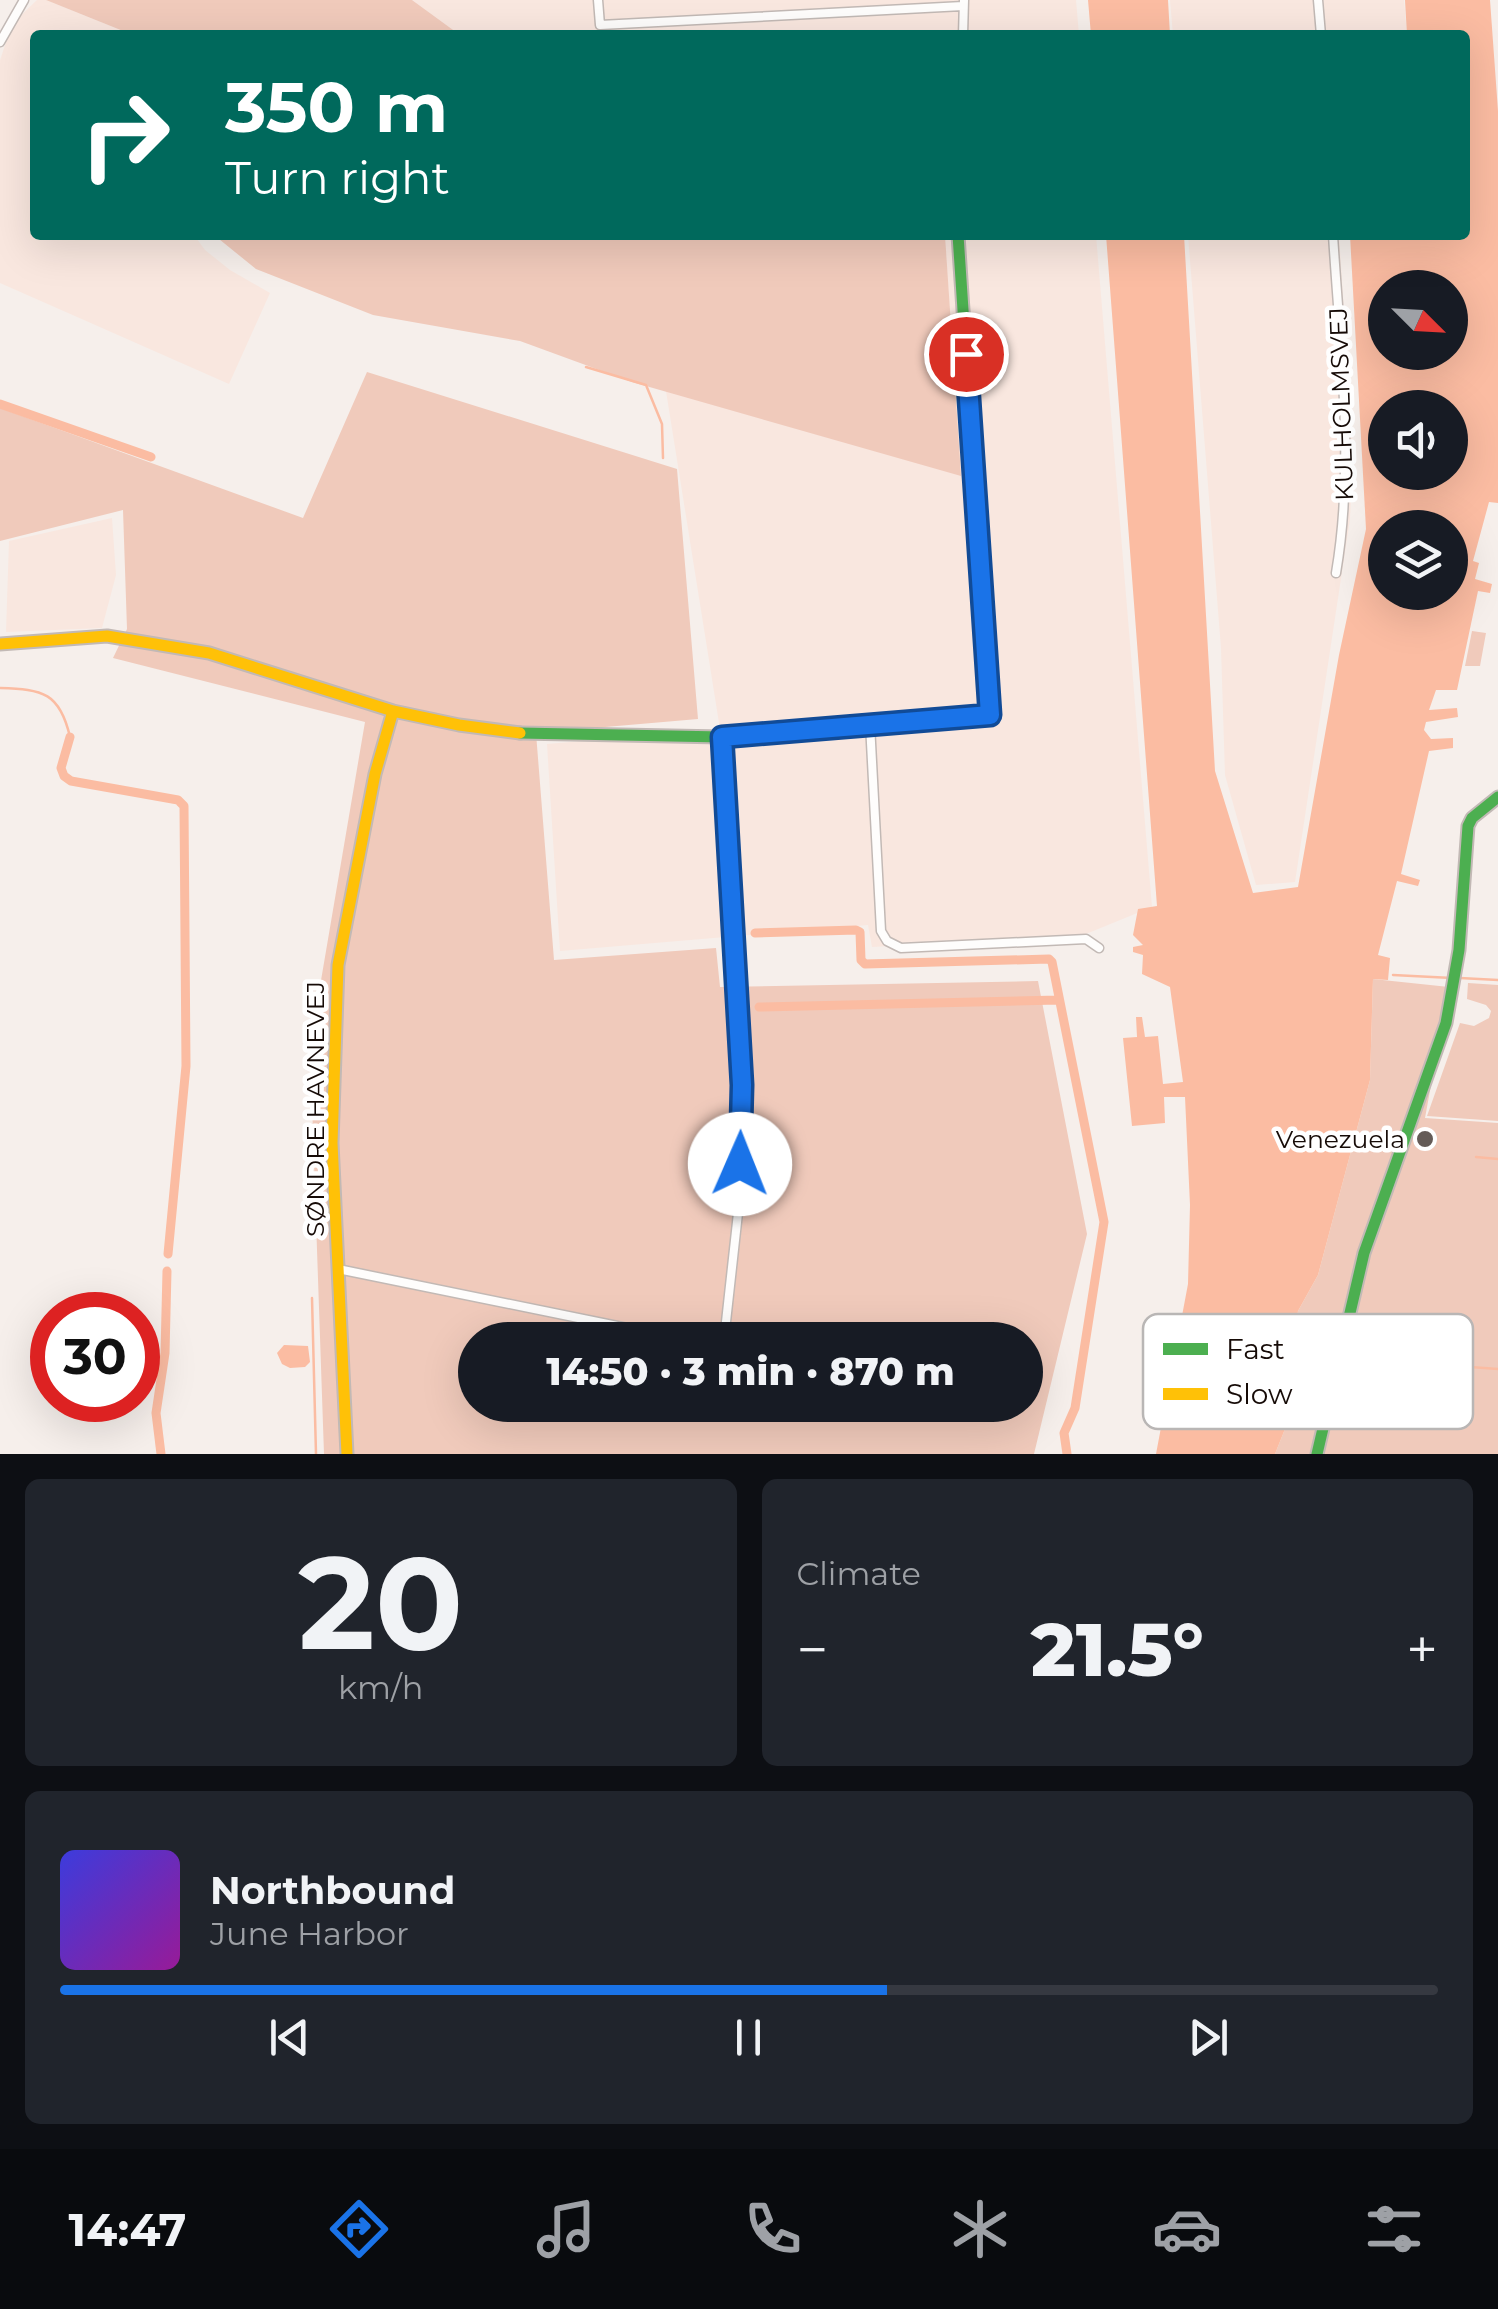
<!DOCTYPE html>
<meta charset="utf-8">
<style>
:root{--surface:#171b24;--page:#20242c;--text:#f1f3f6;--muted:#9ea1a6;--line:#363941;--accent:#1a73e8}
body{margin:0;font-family:Montserrat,sans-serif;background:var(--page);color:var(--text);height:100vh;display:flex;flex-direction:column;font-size:38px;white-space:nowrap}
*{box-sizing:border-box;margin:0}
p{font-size:32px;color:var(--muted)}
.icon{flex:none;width:55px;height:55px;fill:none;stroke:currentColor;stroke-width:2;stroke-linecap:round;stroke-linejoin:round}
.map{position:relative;height:1454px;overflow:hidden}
.side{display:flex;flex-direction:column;gap:25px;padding:25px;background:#0d0f14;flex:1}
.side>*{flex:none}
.top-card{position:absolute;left:30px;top:30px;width:1440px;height:210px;border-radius:10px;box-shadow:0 10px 40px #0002;background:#00695c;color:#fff;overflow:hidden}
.needle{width:65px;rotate:114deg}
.fabs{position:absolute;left:1368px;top:270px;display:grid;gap:20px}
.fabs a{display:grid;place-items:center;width:100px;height:100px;border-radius:50%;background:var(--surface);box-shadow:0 10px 40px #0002;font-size:50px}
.speed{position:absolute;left:30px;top:1292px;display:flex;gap:20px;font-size:50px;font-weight:700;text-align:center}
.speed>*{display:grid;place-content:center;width:130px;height:130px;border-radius:50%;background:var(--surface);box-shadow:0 10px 40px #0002;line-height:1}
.speed .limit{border:15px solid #d22;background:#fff;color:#111}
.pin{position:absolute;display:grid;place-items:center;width:85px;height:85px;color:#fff;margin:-42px;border:5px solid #fff;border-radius:50%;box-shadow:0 2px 10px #0007}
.me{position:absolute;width:110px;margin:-55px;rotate:1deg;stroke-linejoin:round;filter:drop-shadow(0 0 8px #0008)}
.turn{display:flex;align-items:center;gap:35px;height:210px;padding:0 30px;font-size:45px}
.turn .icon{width:130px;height:130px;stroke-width:2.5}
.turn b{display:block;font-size:70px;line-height:85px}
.big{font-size:75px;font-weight:800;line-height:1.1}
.side .widget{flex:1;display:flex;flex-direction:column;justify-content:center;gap:15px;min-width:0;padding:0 35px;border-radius:15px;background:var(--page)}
.side .dial{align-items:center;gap:0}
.dial b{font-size:130px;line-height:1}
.song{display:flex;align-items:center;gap:30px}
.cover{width:120px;height:120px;border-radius:15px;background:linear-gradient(135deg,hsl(240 70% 55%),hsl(300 70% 35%))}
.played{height:10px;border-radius:5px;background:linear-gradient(90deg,var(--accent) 60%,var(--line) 60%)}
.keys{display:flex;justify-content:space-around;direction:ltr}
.heat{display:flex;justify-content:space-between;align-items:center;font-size:55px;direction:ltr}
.side .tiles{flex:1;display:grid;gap:25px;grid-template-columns:1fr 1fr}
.widget:last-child{grid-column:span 2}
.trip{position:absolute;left:458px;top:1322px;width:585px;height:100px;border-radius:50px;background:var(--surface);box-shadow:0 10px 40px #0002;font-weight:800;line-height:100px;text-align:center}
.tabs{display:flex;height:160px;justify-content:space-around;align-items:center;background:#090b0e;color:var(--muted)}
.tabs .icon{width:70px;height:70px}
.tabs .selected{color:var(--accent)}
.tabs b{font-size:45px;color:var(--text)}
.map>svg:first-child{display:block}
.built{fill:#f9e7df}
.green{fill:#f0cabb;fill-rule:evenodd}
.water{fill:#fbbca2;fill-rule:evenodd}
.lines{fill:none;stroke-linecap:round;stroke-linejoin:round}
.stream{stroke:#fbbca2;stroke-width:2.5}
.canal{stroke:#fbbca2;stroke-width:9}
.street-casing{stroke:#c2b9b5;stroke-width:11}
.fast-casing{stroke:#c2b9b5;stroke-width:15}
.slow-casing{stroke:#c2b9b5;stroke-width:15}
.street{stroke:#fefdfc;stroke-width:8}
.fast{stroke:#4caf50;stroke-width:11}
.slow{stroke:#ffc107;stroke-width:11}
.route-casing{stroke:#114b97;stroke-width:25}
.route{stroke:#1a73e8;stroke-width:18}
.poi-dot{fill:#645b57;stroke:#fff;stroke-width:4}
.labels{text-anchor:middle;stroke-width:9;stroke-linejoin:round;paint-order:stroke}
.street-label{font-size:25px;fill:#160b07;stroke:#fff}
.poi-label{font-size:25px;fill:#160b07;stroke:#fff;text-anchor:end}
.key{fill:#fff;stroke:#b9b6b5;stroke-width:2.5}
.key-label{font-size:28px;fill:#160b07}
</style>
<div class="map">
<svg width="1498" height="1454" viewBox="0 0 1498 1454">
<rect width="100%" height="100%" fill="#f6efeb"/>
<path class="built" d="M37 0H46L133 35H35V235H194L205 250 230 270 270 293 229 384 0 283V60L12 24Z
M412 0H1076L1079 35H460Z
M1170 0H1404L1407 35H1173Z
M945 235H1096L1152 907 1081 936 872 947 868 925 560 951 547 744 720 729 666 391 960 475Z
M1188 235H1339L1353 452 1350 519 1295 882 1256 885 1225 775 1221 648Z
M112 518 116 575 102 628 6 632 9 541Z"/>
<path class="green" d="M46 0H412L460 35H133Z
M214 235H945L961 476 632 382 520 341 373 315 256 269Z
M367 372 677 469 698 719 536 733 554 960 716 948 720 987 1038 981 1087 1234 1034 1454H324L310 1045 365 722 113 658 127 629 123 510 0 541V408L303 518ZM475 1340H1025V1405H475Z
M1472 631 1486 633 1480 666H1465Z
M1373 979 1449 987 1425 1118 1498 1123V1454H1275L1291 1414 1285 1393 1298 1311 1318 1275 1370 1080Z
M1468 983 1498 985V1121L1427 1116 1460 1023 1474 1026 1489 1018 1491 1011 1486 1005 1467 999Z"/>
<path class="water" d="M1088 0H1168L1170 35H1091Z
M1405 0H1490L1498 111V503L1489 502 1473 561 1479 563 1475 579 1492 584 1490 593 1478 591 1457 690H1436L1429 710 1457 708 1458 717 1426 722 1424 730 1431 739 1453 738V748L1429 751 1401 874 1420 880 1418 886 1397 881 1378 955 1390 958 1388 980 1373 979 1370 1080 1318 1275 1298 1311 1285 1393 1291 1414 1275 1454H1156L1188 1284 1190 1205 1185 1097H1164L1165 1123 1132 1126 1123 1038 1137 1037 1136 1017H1142L1145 1037 1158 1036 1163 1084 1183 1082 1170 987 1142 974 1143 955 1133 952V947L1143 945 1133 935 1138 909 1157 906 1106 235H1184L1215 771 1253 893 1298 887 1339 655 1366 529 1350 235H1465V35H1407ZM1385 288H1450V352H1385ZM1385 408H1450V472H1385ZM1385 528H1450V592H1385Z
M284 1345 308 1346 310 1362 305 1367 290 1368 282 1364 277 1353Z"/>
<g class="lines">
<path class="stream" d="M586 367 646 385 662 424 663 458
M0 688C43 689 60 693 70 737
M1393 975 1452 978
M1460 978 1498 980
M1476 1157 1498 1159
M312 1298 316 1454
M1291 1354 1332 1357
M1347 1358 1498 1369"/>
<path class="canal" d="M0 404 151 457
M70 737 61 768 64 776 71 781 178 800 184 806 186 1066 168 1254
M755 933 856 930 860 932 861 960 865 964 1049 959 1052 962 1104 1222 1075 1408 1064 1433 1067 1454
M759 1007 1058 1000
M161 1454 156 1413 165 1353 167 1271"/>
<g class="street-casing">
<path id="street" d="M598 0 600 25 963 6
M1318 0 1321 35
M963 35 964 0
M0 42 24 0
M1333 235C1340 348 1355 461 1336 573
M870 724 881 931 887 941 901 948 1086 939 1099 948
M722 737 742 1085 739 1204 724 1340
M338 1269 686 1340"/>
</g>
<g class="fast-casing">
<path id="fast" d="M520 733 722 737 990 715 958 235
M1317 1454 1364 1253 1446 1023 1459 950 1468 826 1472 818 1498 797"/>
</g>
<g class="slow-casing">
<path id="slow" d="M0 644 107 636 209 653 393 711 459 725 520 733
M347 1454 332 1143 338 965 375 774 393 711"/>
</g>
<use href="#street" class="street"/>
<use href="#fast" class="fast"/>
<use href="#slow" class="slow"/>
</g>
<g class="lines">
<g class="route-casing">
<path id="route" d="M740 1164 742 1085 722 737 990 715 966 354"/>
</g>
<use href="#route" class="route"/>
</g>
<circle class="poi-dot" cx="1425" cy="1139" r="10"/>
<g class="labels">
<g class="street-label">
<text transform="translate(1341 404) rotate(-92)" y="9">KULHOLMSVEJ</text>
<text transform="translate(315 1109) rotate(-90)" y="9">SØNDRE HAVNEVEJ</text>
</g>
<g class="poi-label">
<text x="1405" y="1148">Venezuela</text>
</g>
</g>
<rect x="1143" y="1314" width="330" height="115" rx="15" class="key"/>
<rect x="1163" y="1343" width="45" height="12" fill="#4caf50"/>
<rect x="1163" y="1388" width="45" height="12" fill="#ffc107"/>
<g class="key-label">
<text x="1226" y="1359">Fast</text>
<text x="1226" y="1404">Slow</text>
</g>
</svg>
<div class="fabs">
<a><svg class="needle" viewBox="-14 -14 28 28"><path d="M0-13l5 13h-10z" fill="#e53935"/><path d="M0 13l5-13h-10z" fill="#9ea1a6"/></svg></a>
<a><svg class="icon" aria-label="sound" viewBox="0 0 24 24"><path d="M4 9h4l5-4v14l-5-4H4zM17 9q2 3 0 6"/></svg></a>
<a><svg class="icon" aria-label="layers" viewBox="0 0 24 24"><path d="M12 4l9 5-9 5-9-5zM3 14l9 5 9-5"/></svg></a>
</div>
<div class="speed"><div class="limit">30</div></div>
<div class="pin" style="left:966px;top:354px;background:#d93025"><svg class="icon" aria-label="arrive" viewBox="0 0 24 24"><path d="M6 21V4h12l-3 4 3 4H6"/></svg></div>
<svg class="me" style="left:740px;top:1164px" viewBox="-20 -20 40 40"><circle r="19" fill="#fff"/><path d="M0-13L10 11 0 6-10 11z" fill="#1a73e8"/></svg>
<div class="trip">14:50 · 3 min · 870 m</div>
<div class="top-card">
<div class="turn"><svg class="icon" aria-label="right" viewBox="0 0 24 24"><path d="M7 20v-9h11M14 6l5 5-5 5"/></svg><div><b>350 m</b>Turn right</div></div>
</div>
</div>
<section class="side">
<div class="tiles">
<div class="widget dial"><b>20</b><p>km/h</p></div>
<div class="widget"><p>Climate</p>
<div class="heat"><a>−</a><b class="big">21.5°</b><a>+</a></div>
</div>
<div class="widget">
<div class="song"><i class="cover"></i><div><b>Northbound</b><p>June Harbor</p></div></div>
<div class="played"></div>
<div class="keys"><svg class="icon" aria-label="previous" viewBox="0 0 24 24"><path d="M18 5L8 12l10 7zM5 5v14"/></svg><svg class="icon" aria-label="pause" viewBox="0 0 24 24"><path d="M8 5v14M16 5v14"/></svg><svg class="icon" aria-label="next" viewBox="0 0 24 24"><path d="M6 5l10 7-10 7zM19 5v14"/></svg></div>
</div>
</div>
</section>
<nav class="tabs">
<b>14:47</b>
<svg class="icon selected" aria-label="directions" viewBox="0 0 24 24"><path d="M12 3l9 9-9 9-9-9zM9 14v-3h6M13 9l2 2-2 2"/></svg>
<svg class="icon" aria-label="music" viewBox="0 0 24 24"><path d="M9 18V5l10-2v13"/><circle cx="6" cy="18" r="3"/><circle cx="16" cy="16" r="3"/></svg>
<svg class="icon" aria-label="phone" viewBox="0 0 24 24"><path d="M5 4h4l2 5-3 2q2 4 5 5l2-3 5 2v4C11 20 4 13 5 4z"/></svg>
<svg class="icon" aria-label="climate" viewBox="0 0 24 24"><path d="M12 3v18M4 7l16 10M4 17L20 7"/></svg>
<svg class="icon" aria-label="car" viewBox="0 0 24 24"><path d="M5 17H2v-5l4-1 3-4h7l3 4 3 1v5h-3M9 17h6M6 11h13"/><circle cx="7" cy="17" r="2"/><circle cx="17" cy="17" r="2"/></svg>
<svg class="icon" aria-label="filters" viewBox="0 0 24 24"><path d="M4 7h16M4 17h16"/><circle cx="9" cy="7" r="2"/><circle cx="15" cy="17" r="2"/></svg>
</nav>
